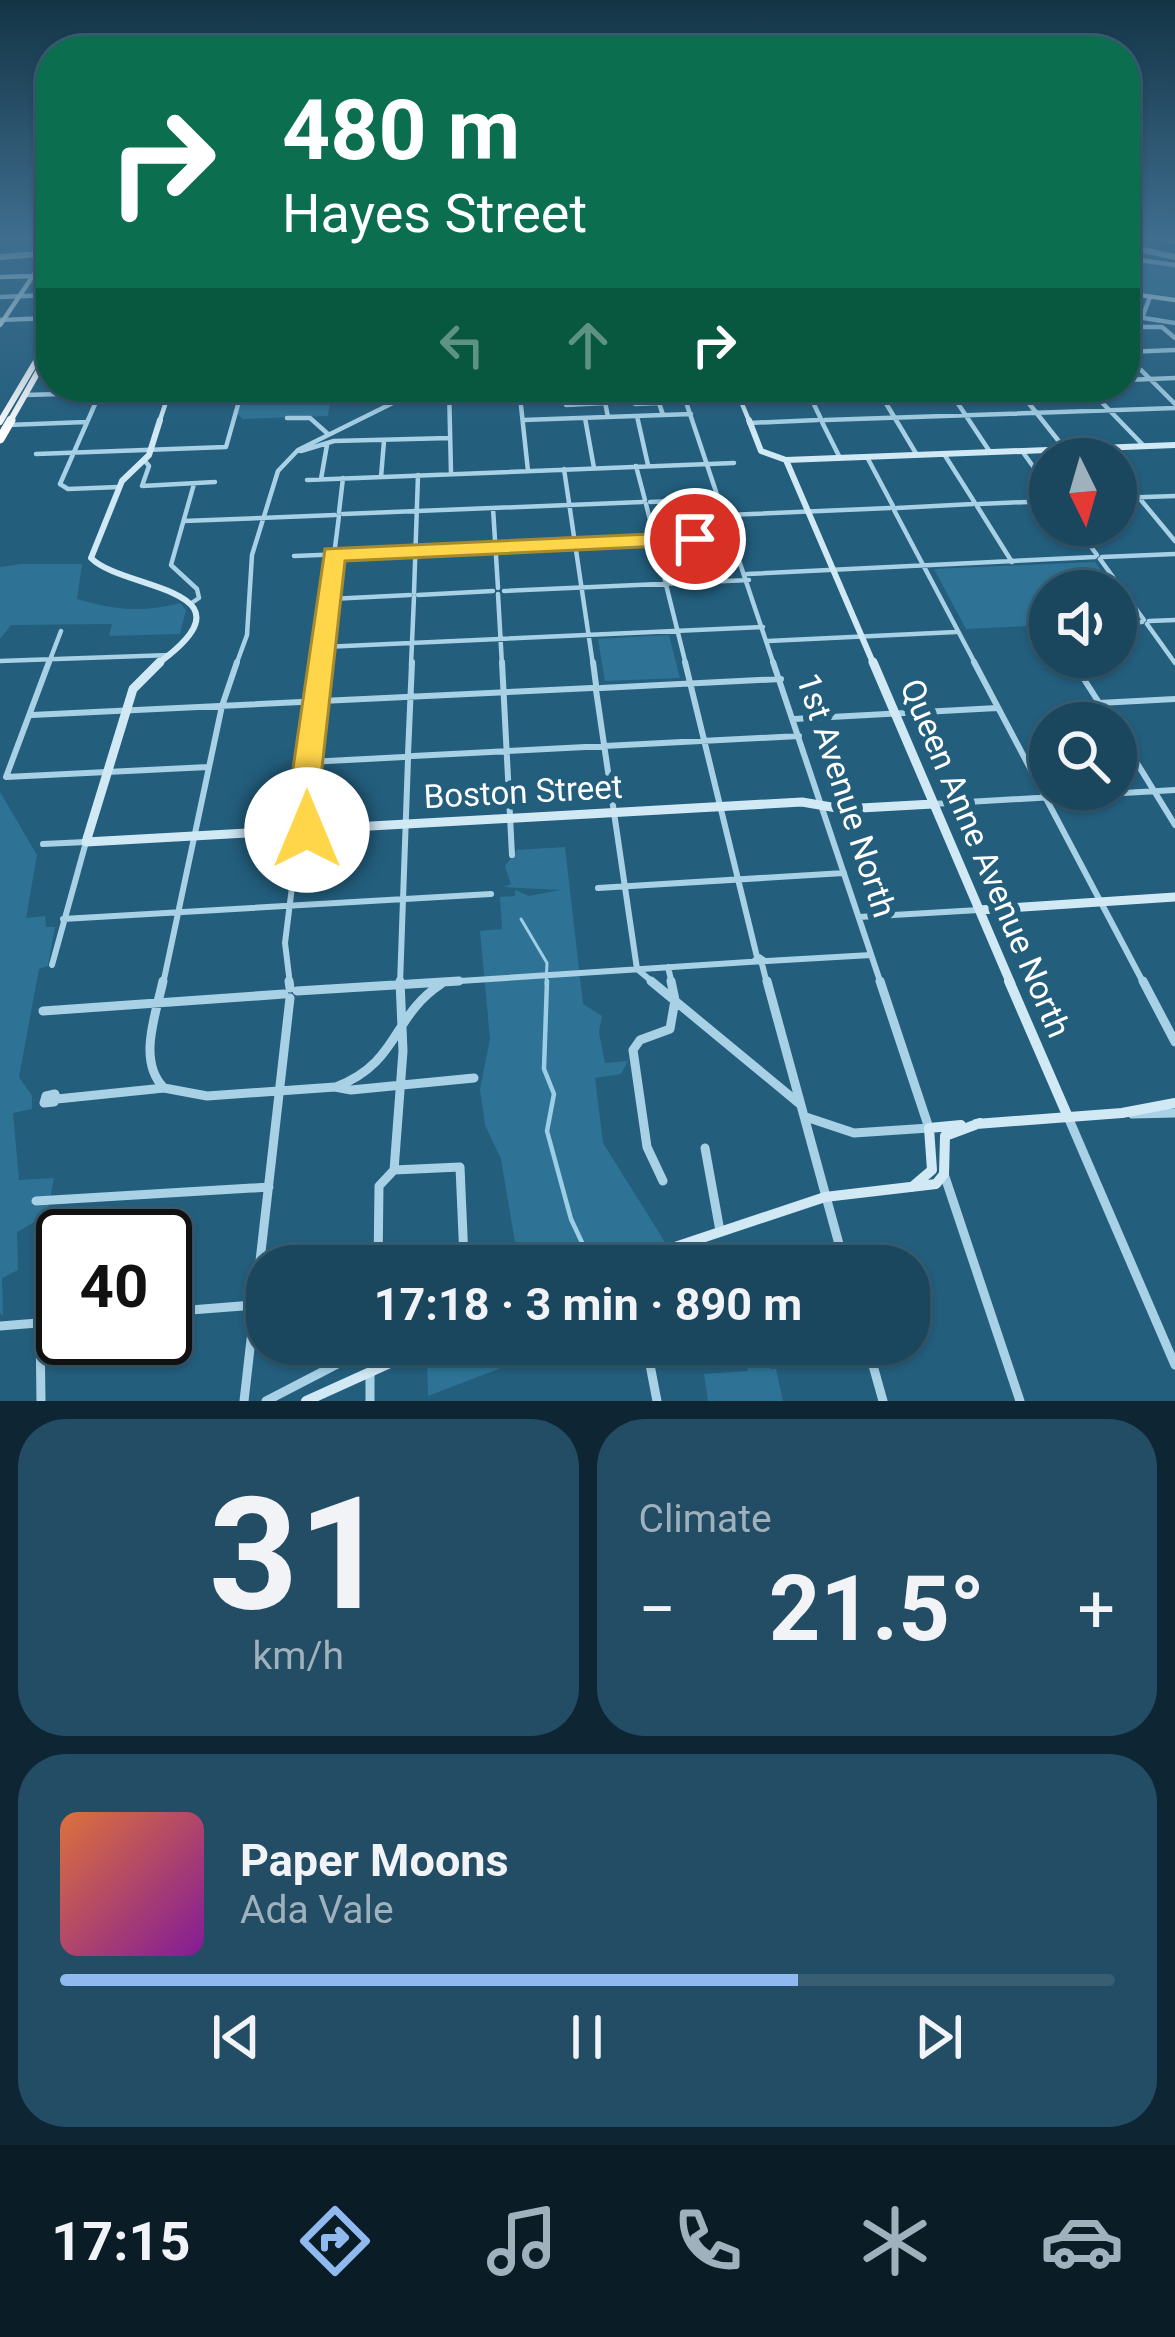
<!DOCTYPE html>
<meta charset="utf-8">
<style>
:root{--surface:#1a465e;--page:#234d64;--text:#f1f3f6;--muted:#9fb1bc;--line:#385e73;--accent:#90b9f0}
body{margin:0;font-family:Roboto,sans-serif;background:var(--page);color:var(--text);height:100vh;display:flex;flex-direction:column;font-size:45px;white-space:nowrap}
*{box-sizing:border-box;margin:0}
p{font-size:39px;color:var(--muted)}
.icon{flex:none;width:66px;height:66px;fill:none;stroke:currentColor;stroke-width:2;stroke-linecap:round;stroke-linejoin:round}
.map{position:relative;height:1401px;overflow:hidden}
.sheet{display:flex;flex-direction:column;gap:18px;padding:18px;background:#0e2634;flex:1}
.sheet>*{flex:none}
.guide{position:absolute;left:36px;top:36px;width:1104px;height:366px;border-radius:48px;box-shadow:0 3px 9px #0004,0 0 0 3px var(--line);background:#0b6e4f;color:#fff;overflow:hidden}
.needle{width:78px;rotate:175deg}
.buttons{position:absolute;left:1029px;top:438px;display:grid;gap:24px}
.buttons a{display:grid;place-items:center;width:108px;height:108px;border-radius:50%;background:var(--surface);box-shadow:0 3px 9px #0004,0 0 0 3px var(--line);font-size:60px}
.speed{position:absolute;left:36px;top:1209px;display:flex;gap:24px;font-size:60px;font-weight:700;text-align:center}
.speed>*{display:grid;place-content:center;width:156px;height:156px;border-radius:50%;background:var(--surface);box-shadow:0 3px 9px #0004,0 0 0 3px var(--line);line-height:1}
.speed .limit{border:6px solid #111;border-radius:18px;background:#fff;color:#111}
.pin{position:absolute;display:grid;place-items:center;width:102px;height:102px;color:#fff;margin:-51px;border:6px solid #fff;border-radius:50%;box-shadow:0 3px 12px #0007}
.me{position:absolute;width:132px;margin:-66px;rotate:0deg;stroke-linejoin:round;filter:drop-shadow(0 0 9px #0008)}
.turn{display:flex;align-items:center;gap:42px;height:252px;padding:0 48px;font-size:54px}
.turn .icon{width:156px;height:156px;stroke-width:2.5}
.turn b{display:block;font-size:84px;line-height:102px}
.lanes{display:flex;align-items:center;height:114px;padding:0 48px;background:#0003;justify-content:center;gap:60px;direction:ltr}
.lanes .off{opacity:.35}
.big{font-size:90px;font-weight:700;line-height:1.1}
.sheet .tile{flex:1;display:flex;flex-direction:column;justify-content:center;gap:18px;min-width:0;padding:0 42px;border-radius:48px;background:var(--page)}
.sheet .dial{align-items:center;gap:0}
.dial b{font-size:156px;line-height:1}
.song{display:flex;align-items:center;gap:36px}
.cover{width:144px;height:144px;border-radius:18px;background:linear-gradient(135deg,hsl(20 70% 55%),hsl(290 70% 35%))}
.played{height:12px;border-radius:6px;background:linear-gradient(90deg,var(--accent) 70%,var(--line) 70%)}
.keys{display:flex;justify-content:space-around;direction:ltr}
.heat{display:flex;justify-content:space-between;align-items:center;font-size:66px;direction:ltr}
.sheet .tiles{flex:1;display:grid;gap:18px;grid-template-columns:1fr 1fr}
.tile:last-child{grid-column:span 2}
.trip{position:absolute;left:246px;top:1245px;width:684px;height:120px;border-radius:48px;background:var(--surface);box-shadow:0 3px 9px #0004,0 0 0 3px var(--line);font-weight:700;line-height:120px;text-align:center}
.tab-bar{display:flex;height:192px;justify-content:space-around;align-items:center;background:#0a1c26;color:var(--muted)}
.tab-bar .icon{width:84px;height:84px}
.tab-bar .active{color:var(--accent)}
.tab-bar b{font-size:54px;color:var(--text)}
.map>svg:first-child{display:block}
.green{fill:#2e7395}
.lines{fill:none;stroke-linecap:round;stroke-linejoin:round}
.stream-far1{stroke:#9ccfe6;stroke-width:3}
.stream{stroke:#9ccfe6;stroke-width:4.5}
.street-far2{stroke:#a8d1e6;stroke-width:4.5}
.street-far1{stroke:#a8d1e6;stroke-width:6}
.street{stroke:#a8d1e6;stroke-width:9}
.secondary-far3{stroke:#d1e9f5;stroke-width:4.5}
.secondary-far2{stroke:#d1e9f5;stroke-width:6}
.secondary-far1{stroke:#d1e9f5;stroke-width:9}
.secondary{stroke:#d1e9f5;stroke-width:10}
.primary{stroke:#e8f5fd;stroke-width:6}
.highway-far1{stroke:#fff;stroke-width:6}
.highway{stroke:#fff;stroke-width:9}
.rail-casing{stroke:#fff;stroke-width:6}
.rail{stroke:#235e7d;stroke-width:3;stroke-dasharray:6;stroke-linecap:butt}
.route{fill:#ffd54a;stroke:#a68a30;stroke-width:3}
.labels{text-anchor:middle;stroke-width:12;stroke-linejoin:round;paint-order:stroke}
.street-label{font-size:33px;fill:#fff;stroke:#235e7d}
</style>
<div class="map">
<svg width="1175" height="1401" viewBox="0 0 1175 1401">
<rect width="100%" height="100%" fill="#235e7d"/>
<path class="green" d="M1125 259 1175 267V297L1125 291Z
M293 398 330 402 328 416 243 419 237 414 241 402Z
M1095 562 1136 618 1116 619V591H1050L1046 625 966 629 934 569Z
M21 564H82L77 599C115 610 142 613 180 603L186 610 180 634 109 636 112 624 11 625 0 639V567Z
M669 635 680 678 605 681 598 639Z
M0 792 37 855 26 918 45 916 46 927H55L48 966 39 969 19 1077 32 1096V1109L13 1113 19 1180 54 1178 47 1215 17 1232 18 1270 2 1278 3 1316 0 1313Z
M565 847 583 1004 602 1016 599 1032 605 1063 628 1061 621 1074 595 1078 603 1143 665 1242 613 1266H519L501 1159 485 1125 480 1089 490 1039 480 931 502 929 500 897 515 896V890L529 896 560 890 504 887 511 884 505 866 517 850Z
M466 1344H563L428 1396 427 1358Z
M739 1344H763L771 1369H776L783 1401H708L704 1374 748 1371Z"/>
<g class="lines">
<path class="stream-far1" d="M521 919 547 963 546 984"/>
<path class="stream" d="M547 981 544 1069 554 1094 547 1131 571 1219 593 1266"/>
<path class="street-far2" d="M33 276 51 275
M0 297 51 295
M1125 315 1175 323
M1142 318 1150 297
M0 320 51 318
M1125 327H1162L1175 338
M1125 352 1175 350
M1125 353 1135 362 1127 354
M1141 370 1175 404
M1125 380 1175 378
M449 387 451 473
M519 387 528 471
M602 387 608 417
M947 387 990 452
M1016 387 1065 449
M1087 387 1143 445
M807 390 821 419
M878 390 917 455
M103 393 263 387
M711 394 914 387
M25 395 95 393
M99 395 60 484 68 489 119 487
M657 397 663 415
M635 404 659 403
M566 405 605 403
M687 405 774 665
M637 416 648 465
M287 418H310L328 434
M585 418 594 468
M523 420 691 414
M825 420 1175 408
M822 422 840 458
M749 423 818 420
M8 425 86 422
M1098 448 1107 459
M301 451 334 441 450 438
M1022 451 1050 490
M36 454 226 447 243 387
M944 454 975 503
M867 457 893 506
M145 461 149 466 142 486 215 482
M636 466 645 500
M564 469 593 665
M1116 470 1175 541
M381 477 384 441
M321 479 327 445
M307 480 734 463
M1116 498 1175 496
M650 502 721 499
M646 504 686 665
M979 504 1050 501
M977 506 1012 562
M493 508 498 588
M897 508 973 504
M894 510 976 665
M339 512 343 478
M343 514 642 502
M727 515 890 508
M184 521 335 515
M1075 525 1097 555
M294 556 734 538
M1102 557 1175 554
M1100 559 1144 620
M747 574 1095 557
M504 591 749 580
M414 593 418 475
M498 594 502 665
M418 595 493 591
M330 599 410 595
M190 604 199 598 197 589 171 565 194 484
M1149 621 1175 620
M1116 624 1142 622
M1147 624 1175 663
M768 641 956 632
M323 647 763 627
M1070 657 1075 665
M0 661 170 655
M48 665 61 631
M236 665 247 635 252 555 278 471 298 450 425 387
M320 665 339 516
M411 665 414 597"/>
<path class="street-far1" d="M49 662 6 777 208 767
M502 662 512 855
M593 662 596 685
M685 662 757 957
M773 662 881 984
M974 662 1144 984
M1073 662 1112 723
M601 688 781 679
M596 690 637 969
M1099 703 1175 699
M32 715 592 688
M794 719 997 708
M1116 729 1175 825
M408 754 412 662
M413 756 799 736
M309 762 404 757
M933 804 1175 790
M43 844 86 842 52 965
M598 888 844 873
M859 917 979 910
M63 919 491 894
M767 961 871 955
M762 964 767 984
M668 967 672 984
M637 969 655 984
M163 984 222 706 237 662
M290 984 285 943 320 662
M400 984 408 759
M413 984 765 961 759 957 754 961"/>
<path class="street" d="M163 981C156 1014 137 1061 164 1088
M289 981 290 988
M651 981 801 1105
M767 981 845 1266
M1143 981 1175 1042
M297 991 459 981
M43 1011 284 994
M336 1087C400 1062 391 1017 441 984
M55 1094 54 1102 44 1103 46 1096Z
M57 1099 164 1088 207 1096 335 1087 351 1090 474 1078
M1132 1114 1175 1113
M806 1117 854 1133 929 1128 880 981
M1068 1117 1175 1365
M705 1148 720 1231
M394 1170 460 1167 464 1259
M945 1177 1020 1401
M663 1181 647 1147 633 1050 640 1040 670 1029 675 1000 671 981
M36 1201 269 1187
M378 1266 379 1186 394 1170 403 1051 400 981
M378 1266 495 1257
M165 1312 267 1304
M40 1323 41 1401
M0 1326 63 1321
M646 1344 657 1401
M867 1344 883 1401
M538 1360 607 1344
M370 1373V1401
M244 1401 290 998
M266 1401 376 1344"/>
<path class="secondary-far3" d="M1125 258 1175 265
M0 277 33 276
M1125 293 1175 300
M0 325 51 249
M735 387 750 423
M159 423 171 387"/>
<path class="secondary-far2" d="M749 420 761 451 786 460 1175 445
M786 460 874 665
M156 665C265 587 123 591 91 558L122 481 149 455 160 420"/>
<path class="secondary-far1" d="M160 662 133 689 86 842 802 802 843 809 933 804
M873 662 1011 984
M979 910 1175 897"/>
<path class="secondary" d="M1009 981 1068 1117
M976 1124 1122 1113 1175 1103
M912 1187 932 1170 929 1128 961 1125
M618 1266 825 1197 936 1184 944 1174 945 1136 980 1123
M306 1401 432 1344"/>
<path class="primary" d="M1125 246 1175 257
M0 257 51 253"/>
<path class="highway-far1" d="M0 422 51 336
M9 423 51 349"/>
<path class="highway" d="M0 439 11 420"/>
<g class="rail-casing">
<path id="rail" d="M1163 238 1175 241"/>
</g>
<use href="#rail" class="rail"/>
</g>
<linearGradient id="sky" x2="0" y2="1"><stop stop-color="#133445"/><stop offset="0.55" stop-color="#3f6e8f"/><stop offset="1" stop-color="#3f6e8f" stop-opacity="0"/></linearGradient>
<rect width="1175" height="434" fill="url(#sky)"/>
<path class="route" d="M695 532 704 535V544L345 561 316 822 322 830 307 840 289 837 284 830 325 549Z"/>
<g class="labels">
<g class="street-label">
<text transform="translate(523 791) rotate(-3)" y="12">Boston Street</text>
<text transform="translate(847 795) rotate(72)" y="12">1st Avenue North</text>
<text transform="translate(986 858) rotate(67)" y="12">Queen Anne Avenue North</text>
</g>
</g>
</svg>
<div class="buttons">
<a><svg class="needle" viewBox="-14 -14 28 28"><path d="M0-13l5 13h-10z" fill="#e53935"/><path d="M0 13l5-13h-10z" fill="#9fb1bc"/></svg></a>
<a><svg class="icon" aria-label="sound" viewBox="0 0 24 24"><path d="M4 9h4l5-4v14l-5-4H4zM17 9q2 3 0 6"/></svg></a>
<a><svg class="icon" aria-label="search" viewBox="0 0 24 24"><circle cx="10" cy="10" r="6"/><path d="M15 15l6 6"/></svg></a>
</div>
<div class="speed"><div class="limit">40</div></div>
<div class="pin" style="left:695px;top:539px;background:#d93025"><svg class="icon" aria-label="arrive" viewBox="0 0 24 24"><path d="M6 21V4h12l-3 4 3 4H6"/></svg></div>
<svg class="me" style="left:307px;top:830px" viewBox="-20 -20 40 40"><circle r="19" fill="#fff"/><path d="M0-13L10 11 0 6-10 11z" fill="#ffd54a"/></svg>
<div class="trip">17:18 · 3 min · 890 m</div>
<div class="guide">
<div class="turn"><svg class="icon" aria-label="right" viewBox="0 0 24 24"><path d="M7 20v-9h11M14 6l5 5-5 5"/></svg><div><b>480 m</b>Hayes Street</div></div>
<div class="lanes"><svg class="icon off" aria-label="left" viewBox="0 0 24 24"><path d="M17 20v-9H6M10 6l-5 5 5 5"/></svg><svg class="icon off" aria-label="ahead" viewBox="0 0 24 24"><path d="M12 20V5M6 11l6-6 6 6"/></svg><svg class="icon" aria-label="right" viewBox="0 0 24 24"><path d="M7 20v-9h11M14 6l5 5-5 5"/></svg></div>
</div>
</div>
<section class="sheet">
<div class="tiles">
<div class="tile dial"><b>31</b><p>km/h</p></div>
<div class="tile"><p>Climate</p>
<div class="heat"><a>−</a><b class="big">21.5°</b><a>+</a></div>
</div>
<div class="tile">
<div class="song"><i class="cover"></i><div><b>Paper Moons</b><p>Ada Vale</p></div></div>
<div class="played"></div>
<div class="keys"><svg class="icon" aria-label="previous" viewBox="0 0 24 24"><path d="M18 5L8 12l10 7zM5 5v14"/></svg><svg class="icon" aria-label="pause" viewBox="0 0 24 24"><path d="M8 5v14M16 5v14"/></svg><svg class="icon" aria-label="next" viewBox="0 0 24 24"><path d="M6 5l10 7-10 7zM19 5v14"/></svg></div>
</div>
</div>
</section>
<nav class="tab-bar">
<b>17:15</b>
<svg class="icon active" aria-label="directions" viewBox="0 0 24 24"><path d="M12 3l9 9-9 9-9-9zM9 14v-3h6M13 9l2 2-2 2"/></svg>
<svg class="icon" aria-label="music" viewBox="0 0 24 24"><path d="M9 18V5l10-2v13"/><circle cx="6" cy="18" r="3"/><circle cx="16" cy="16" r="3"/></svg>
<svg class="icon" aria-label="phone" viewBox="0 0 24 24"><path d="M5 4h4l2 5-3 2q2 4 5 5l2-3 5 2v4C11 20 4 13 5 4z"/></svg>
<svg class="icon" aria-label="climate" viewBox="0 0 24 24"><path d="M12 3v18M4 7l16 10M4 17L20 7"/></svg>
<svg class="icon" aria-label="car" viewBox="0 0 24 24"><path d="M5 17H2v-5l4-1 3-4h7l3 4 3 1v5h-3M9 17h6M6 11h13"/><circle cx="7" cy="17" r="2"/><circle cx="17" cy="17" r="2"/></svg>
</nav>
